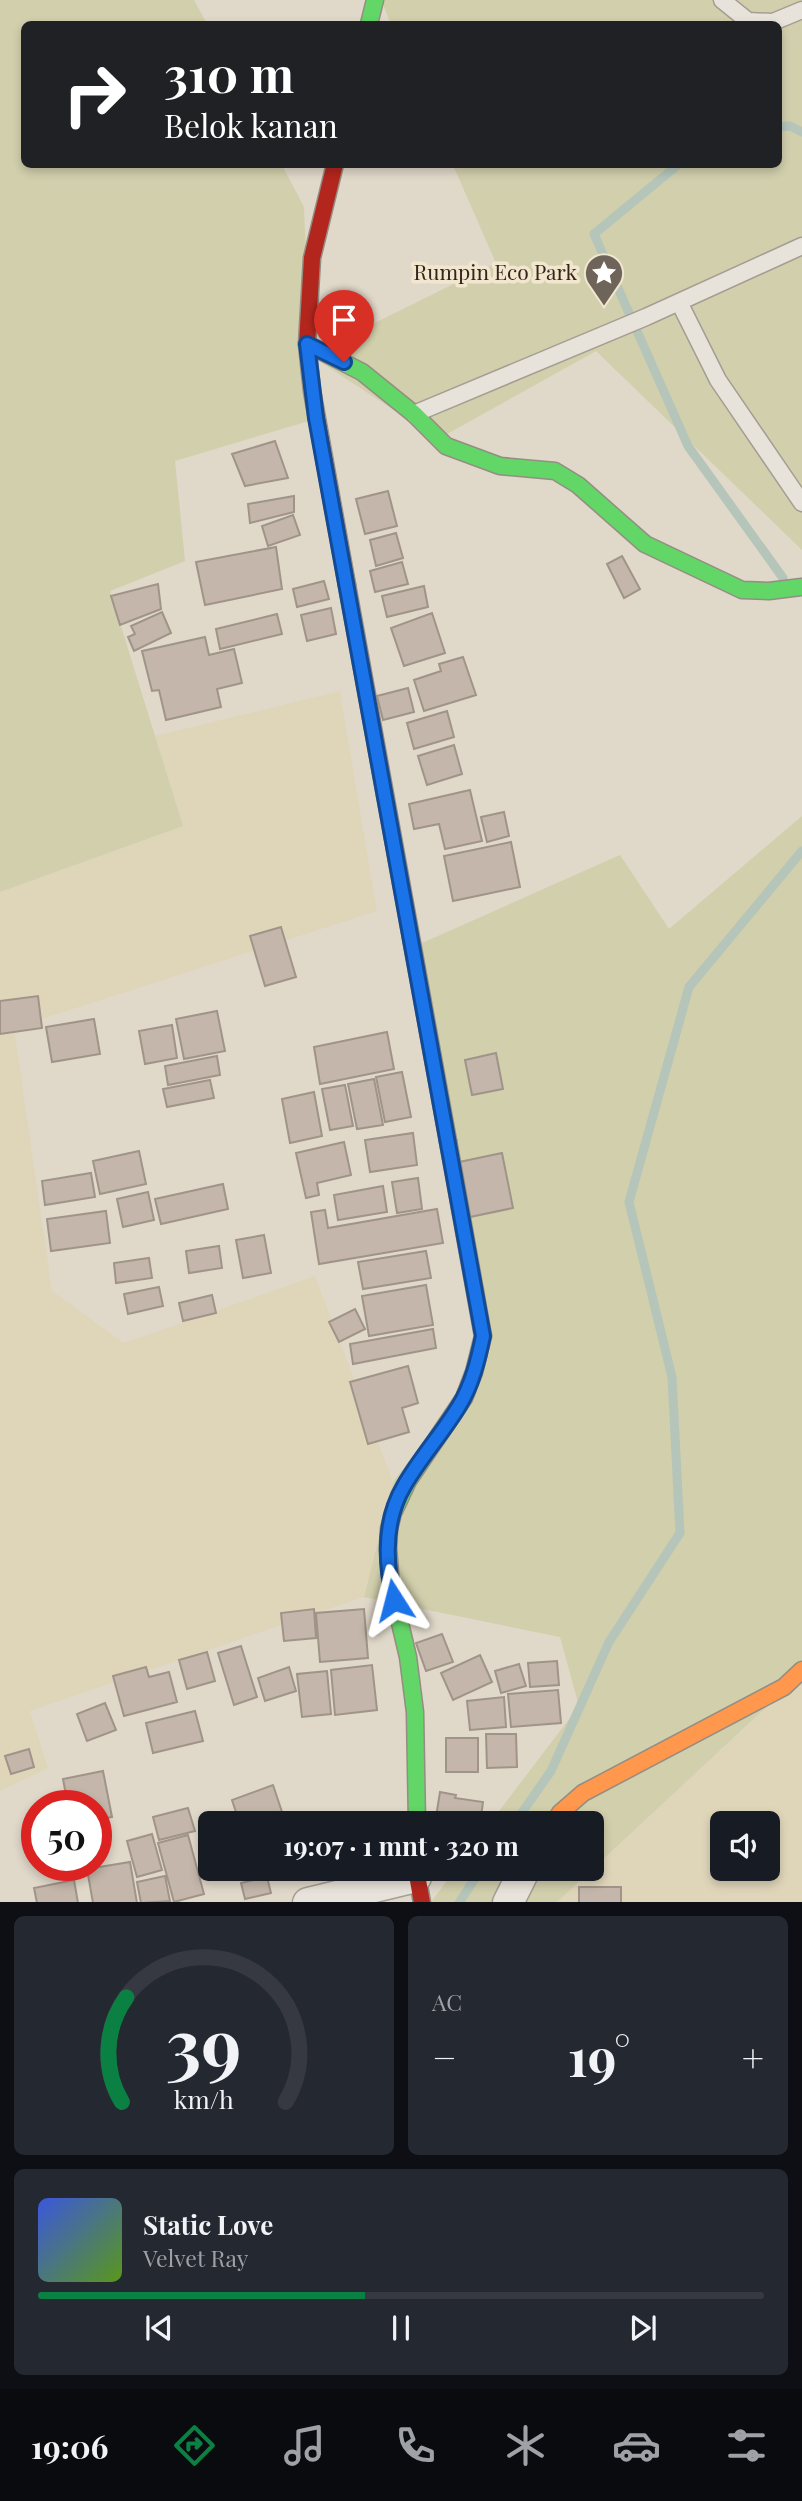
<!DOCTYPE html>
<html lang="id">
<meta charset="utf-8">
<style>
:root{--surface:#171b24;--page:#242831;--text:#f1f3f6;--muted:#9ea1a6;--line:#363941;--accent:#0b8043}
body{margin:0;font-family:"Playfair Display",serif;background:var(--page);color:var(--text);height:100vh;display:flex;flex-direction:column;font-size:26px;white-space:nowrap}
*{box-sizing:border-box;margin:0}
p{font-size:23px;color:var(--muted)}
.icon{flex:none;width:38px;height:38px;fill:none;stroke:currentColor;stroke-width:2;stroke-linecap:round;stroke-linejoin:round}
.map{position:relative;height:1902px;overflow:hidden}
.sheet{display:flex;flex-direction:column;gap:14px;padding:14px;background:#0d0f14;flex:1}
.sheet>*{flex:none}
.banner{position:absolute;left:21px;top:21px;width:761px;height:147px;border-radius:10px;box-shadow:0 4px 10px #0003;background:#202124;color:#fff;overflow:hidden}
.buttons{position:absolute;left:710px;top:1811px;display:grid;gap:14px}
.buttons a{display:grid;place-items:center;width:70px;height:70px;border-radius:10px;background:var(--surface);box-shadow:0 4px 10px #0003;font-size:35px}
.speed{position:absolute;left:21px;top:1790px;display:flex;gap:14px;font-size:35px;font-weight:700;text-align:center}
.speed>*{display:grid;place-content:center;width:91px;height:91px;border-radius:50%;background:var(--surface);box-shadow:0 4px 10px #0003;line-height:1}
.speed .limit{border:10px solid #d22;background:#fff;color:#111}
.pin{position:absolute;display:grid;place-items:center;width:60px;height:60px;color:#fff;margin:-72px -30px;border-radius:50% 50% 50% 0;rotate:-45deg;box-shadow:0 0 7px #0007}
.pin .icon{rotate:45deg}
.me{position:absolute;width:77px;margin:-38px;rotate:351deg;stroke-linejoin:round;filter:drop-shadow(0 0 5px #0008)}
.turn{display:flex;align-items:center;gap:24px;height:147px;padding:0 28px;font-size:32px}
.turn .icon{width:91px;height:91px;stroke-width:2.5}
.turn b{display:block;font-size:49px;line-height:60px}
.big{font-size:52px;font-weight:700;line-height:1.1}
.sheet .tile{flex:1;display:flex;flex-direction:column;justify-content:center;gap:10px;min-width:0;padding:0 24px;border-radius:10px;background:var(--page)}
.sheet .dial{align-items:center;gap:0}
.dial svg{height:182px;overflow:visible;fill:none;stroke:var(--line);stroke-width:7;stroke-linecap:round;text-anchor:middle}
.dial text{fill:var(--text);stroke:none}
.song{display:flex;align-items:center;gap:21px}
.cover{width:84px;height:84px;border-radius:10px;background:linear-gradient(135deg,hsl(230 70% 55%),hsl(90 70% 35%))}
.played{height:7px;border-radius:4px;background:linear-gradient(90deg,var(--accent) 45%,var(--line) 45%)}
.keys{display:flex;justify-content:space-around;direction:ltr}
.heat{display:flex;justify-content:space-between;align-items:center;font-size:38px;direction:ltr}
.sheet .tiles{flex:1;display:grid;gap:14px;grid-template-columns:1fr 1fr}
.tile:last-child{grid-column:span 2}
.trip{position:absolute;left:198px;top:1811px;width:406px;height:70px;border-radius:10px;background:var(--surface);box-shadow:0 4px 10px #0003;font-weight:700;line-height:70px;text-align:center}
.menu{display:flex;height:112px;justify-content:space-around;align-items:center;background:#090b0e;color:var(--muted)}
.menu .icon{width:49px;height:49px}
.menu .current{color:var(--accent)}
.menu b{font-size:32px;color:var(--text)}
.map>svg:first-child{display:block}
.farmland{fill:#dfd6ba;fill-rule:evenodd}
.green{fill:#d1cfac}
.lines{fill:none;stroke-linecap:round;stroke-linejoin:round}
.stream{stroke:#b5c5ba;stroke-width:9}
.building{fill:#c4b6aa;stroke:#a09489;stroke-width:2}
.lane-casing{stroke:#a59d93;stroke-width:19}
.street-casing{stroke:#a59d93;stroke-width:33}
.fast-casing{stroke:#948d83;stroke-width:19}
.slow-casing{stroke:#948d83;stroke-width:19}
.jam-casing{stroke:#948d83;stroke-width:19}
.lane{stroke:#e8e3da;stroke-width:16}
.street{stroke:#e8e3da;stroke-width:30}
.fast{stroke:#63d668;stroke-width:16}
.slow{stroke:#ff974d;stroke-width:16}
.jam{stroke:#b3261e;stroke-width:16}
.route-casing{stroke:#114b97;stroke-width:18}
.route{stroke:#1a73e8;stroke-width:12}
.labels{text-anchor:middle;stroke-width:7;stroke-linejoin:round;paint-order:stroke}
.poi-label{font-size:21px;fill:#32251c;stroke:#f2e6ce;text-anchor:end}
</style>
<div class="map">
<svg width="802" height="1903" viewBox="0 0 802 1903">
<rect width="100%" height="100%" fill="#e0d8c9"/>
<path class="farmland" d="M340 691 377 911 14 1028 52 1291 124 1343 315 1276 393 1482 364 1597 30 1711 48 1768 0 1791V892L182 826 155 736Z
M802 1674V1902H557ZM723 1824H768V1869H723Z"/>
<path class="green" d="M0 0H194L207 24H24V164L282 165 304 207 310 355 496 263 453 165 779 164V24H391L381 0H802V550L596 351 438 439 310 355 312 420 175 461 185 561 110 591 183 826 0 892Z
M802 816V1674L557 1902H431L456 1869H592V1824L490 1823 579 1706 560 1637 364 1597 393 1482 490 1352 420 944 620 855 669 929Z"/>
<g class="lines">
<path class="stream" d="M779 127 790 126 802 132
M679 164 594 234 688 446 783 578
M514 1824 551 1771 609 1642 680 1533 672 1377 629 1202 689 987 802 851
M459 1903 481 1869"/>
</g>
<path class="building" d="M275 441 288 478 245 486 232 454Z
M388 491 397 526 365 534 356 499Z
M294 496V512L250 523 248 504Z
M293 515 300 535 268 546 262 526Z
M396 533 403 558 376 566 370 540Z
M276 547 282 589 205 605 196 562Z
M622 556 640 589 624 598 607 564Z
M402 562 408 584 375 592 370 571Z
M324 581 329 599 297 607 293 589Z
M158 584 161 609 120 625 111 596Z
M424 586 428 607 387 617 382 596Z
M331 608 336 634 307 641 301 615Z
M162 612 171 633 134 651 128 637 135 634 131 626Z
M432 613 445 653 404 666 391 628Z
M277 614 282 634 220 649 216 629Z
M205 637 209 655 234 649 242 683 217 689 221 707 166 720 159 690 152 691 142 651Z
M463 657 476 695 424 711 414 680 441 671 439 664Z
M408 688 414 712 383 720 377 696Z
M447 711 454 737 414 749 407 723Z
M454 745 462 774 427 785 418 756Z
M470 790 482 841 445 849 439 824 414 829 409 804Z
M504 812 509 836 487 842 481 817Z
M511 842 520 887 453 901 444 856Z
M281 927 296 977 265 986 250 936Z
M38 996 42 1028 0 1034V1001Z
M217 1011 225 1051 184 1059 176 1019Z
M94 1019 100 1054 52 1062 46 1027Z
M172 1025 177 1058 145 1064 139 1031Z
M387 1032 394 1069 320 1084 314 1047Z
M496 1053 503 1089 472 1095 465 1060Z
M217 1056 220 1075 168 1085 165 1066Z
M402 1072 411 1117 385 1122 376 1077Z
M374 1079 383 1125 357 1129 348 1084Z
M210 1080 214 1098 167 1107 163 1089Z
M345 1085 353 1126 330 1130 322 1089Z
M314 1092 322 1136 290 1143 282 1099Z
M413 1133 417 1165 370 1172 365 1140Z
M344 1142 351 1175 317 1183 319 1195 306 1198 296 1153Z
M139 1151 146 1184 100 1194 93 1161Z
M502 1153 513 1208 470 1217 459 1162Z
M91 1173 95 1197 45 1205 42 1181Z
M418 1178 422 1209 397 1213 392 1182Z
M223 1184 228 1209 161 1224 155 1199Z
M383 1186 387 1212 338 1220 334 1195Z
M148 1192 154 1220 123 1227 117 1199Z
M437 1209 443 1243 319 1264 311 1212 325 1210 328 1228Z
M106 1211 110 1243 51 1251 47 1219Z
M264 1235 271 1273 243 1278 236 1240Z
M219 1246 222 1268 189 1273 186 1251Z
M426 1251 431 1278 363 1289 358 1262Z
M149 1258 152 1278 116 1283 114 1263Z
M426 1285 433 1325 369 1336 362 1296Z
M159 1287 163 1306 128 1314 124 1294Z
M212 1295 216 1313 183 1321 179 1303Z
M355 1309 365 1329 339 1342 329 1322Z
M433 1329 436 1348 353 1364 350 1344Z
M408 1366 418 1403 402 1408 409 1432 368 1444 350 1382Z
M314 1609 316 1638 284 1641 281 1613Z
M364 1609 368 1658 320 1662 316 1613Z
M442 1634 453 1662 426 1671 416 1643Z
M241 1646 257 1697 234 1705 218 1653Z
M207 1652 215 1681 187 1689 179 1660Z
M480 1655 492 1682 453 1700 441 1673Z
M557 1661 559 1685 530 1687 528 1663Z
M519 1664 526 1686 501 1693 495 1671Z
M372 1665 377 1710 335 1715 331 1670Z
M146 1667 149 1677 169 1672 177 1702 124 1716 113 1676Z
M289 1667 296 1691 265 1701 258 1678Z
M327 1671 331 1714 302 1717 297 1674Z
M558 1690 561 1723 511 1727 508 1694Z
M504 1697 506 1727 470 1730 467 1701Z
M105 1703 116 1730 87 1741 77 1714Z
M195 1711 203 1741 153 1753 146 1723Z
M486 1734H516L517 1767 487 1768Z
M446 1738H478V1772H446Z
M29 1749 34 1767 11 1774 5 1756Z
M103 1771 112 1817 96 1820V1806H68L63 1779Z
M273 1785 283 1815 258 1824H240L232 1800Z
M440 1792 456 1795 455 1798 483 1802 480 1824 436 1817Z
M188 1808 195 1831 159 1840 153 1817Z
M225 1819 226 1824H210V1869H235L236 1874 210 1880 199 1825Z
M152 1834 162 1870 137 1877 127 1841Z
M188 1835 204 1894 174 1902 158 1843Z
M130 1862 137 1903H93L87 1869Z
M165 1876 170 1901 141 1903 137 1882Z
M267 1877 271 1893 245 1899 241 1883Z
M74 1880 78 1903H37L34 1888Z
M579 1887H621V1903H579Z"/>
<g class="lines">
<g class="lane-casing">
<path id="lane" d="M722 0 748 21 773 22 802 10
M679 302 718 380 802 503
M414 414 646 317 802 246"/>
</g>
<g class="street-casing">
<path id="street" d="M308 1903 416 1877
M508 1903 525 1869"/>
</g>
<g class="fast-casing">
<path id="fast" d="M369 24 375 0
M307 344 362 372 414 414 446 446 500 466 555 471 578 485 645 544 742 590 769 591 802 587
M417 1824 415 1712 408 1657 391 1585 388 1548 389 1529 393 1513 408 1481 464 1398 474 1372 483 1336 448 1141"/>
</g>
<g class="slow-casing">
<path id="slow" d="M347 585 448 1141
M553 1824 560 1813 583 1793 784 1687 802 1670"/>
</g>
<g class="jam-casing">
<path id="jam" d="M335 164 312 258 307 344 312 391 347 585
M416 1869 422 1903"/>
</g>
<use href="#lane" class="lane"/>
<use href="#street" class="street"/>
<use href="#fast" class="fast"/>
<use href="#slow" class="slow"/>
<use href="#jam" class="jam"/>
</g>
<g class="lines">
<g class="route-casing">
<path id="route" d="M344 362 307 344 316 418 483 1336C478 1360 472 1385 459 1406 442 1434 420 1458 404 1486 384 1520 385 1562 394 1600"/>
</g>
<use href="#route" class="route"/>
</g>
<defs>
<g id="sight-pin" transform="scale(2.0125)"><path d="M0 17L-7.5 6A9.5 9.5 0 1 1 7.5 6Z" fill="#6f6459" stroke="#f2e6ce"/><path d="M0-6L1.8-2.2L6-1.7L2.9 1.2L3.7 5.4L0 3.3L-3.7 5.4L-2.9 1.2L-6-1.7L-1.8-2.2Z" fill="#fff"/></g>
</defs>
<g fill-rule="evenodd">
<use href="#sight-pin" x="604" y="273"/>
</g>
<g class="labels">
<g class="poi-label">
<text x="577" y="280">Rumpin Eco Park</text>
</g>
</g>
</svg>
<div class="buttons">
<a><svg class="icon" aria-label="sound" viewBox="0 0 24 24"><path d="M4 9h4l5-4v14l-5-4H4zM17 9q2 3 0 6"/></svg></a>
</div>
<div class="speed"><div class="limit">50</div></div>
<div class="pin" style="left:344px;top:362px;background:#d93025"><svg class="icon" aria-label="arrive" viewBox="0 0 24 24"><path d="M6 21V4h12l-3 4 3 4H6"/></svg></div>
<svg class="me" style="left:394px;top:1600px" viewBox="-20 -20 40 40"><path d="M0-17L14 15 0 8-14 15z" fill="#1a73e8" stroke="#fff" stroke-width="4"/></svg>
<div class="trip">19:07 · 1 mnt · 320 m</div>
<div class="banner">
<div class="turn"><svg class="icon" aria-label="right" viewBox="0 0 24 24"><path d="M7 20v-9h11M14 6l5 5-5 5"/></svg><div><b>310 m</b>Belok kanan</div></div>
</div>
</div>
<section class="sheet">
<div class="tiles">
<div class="tile dial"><svg viewBox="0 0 100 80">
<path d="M14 69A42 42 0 1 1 86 69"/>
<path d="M14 69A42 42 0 0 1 16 23" stroke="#0b8043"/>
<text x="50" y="56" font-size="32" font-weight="700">39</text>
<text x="50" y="72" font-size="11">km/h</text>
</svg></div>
<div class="tile"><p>AC</p>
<div class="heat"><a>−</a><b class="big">19°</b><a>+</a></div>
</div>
<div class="tile">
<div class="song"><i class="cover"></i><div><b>Static Love</b><p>Velvet Ray</p></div></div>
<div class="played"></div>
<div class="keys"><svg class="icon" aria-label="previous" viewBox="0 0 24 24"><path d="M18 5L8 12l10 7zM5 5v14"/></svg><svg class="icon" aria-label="pause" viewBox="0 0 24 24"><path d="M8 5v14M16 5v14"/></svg><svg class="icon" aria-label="next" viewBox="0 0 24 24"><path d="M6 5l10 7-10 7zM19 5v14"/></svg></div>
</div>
</div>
</section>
<nav class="menu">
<b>19:06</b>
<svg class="icon current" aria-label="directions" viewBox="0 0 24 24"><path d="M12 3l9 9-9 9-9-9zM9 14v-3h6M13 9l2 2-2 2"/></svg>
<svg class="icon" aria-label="music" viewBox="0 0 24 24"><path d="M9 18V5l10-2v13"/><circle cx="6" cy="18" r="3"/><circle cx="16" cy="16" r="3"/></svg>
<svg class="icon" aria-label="phone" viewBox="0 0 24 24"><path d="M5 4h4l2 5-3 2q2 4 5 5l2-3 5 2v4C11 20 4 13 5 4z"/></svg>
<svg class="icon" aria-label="climate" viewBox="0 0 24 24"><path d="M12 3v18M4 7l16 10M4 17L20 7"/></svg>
<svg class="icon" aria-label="car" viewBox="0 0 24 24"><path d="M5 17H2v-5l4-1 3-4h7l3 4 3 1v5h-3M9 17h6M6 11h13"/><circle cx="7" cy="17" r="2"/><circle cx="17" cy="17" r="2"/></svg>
<svg class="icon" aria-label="filters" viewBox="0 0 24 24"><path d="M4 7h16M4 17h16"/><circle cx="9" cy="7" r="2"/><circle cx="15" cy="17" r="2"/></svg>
</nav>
